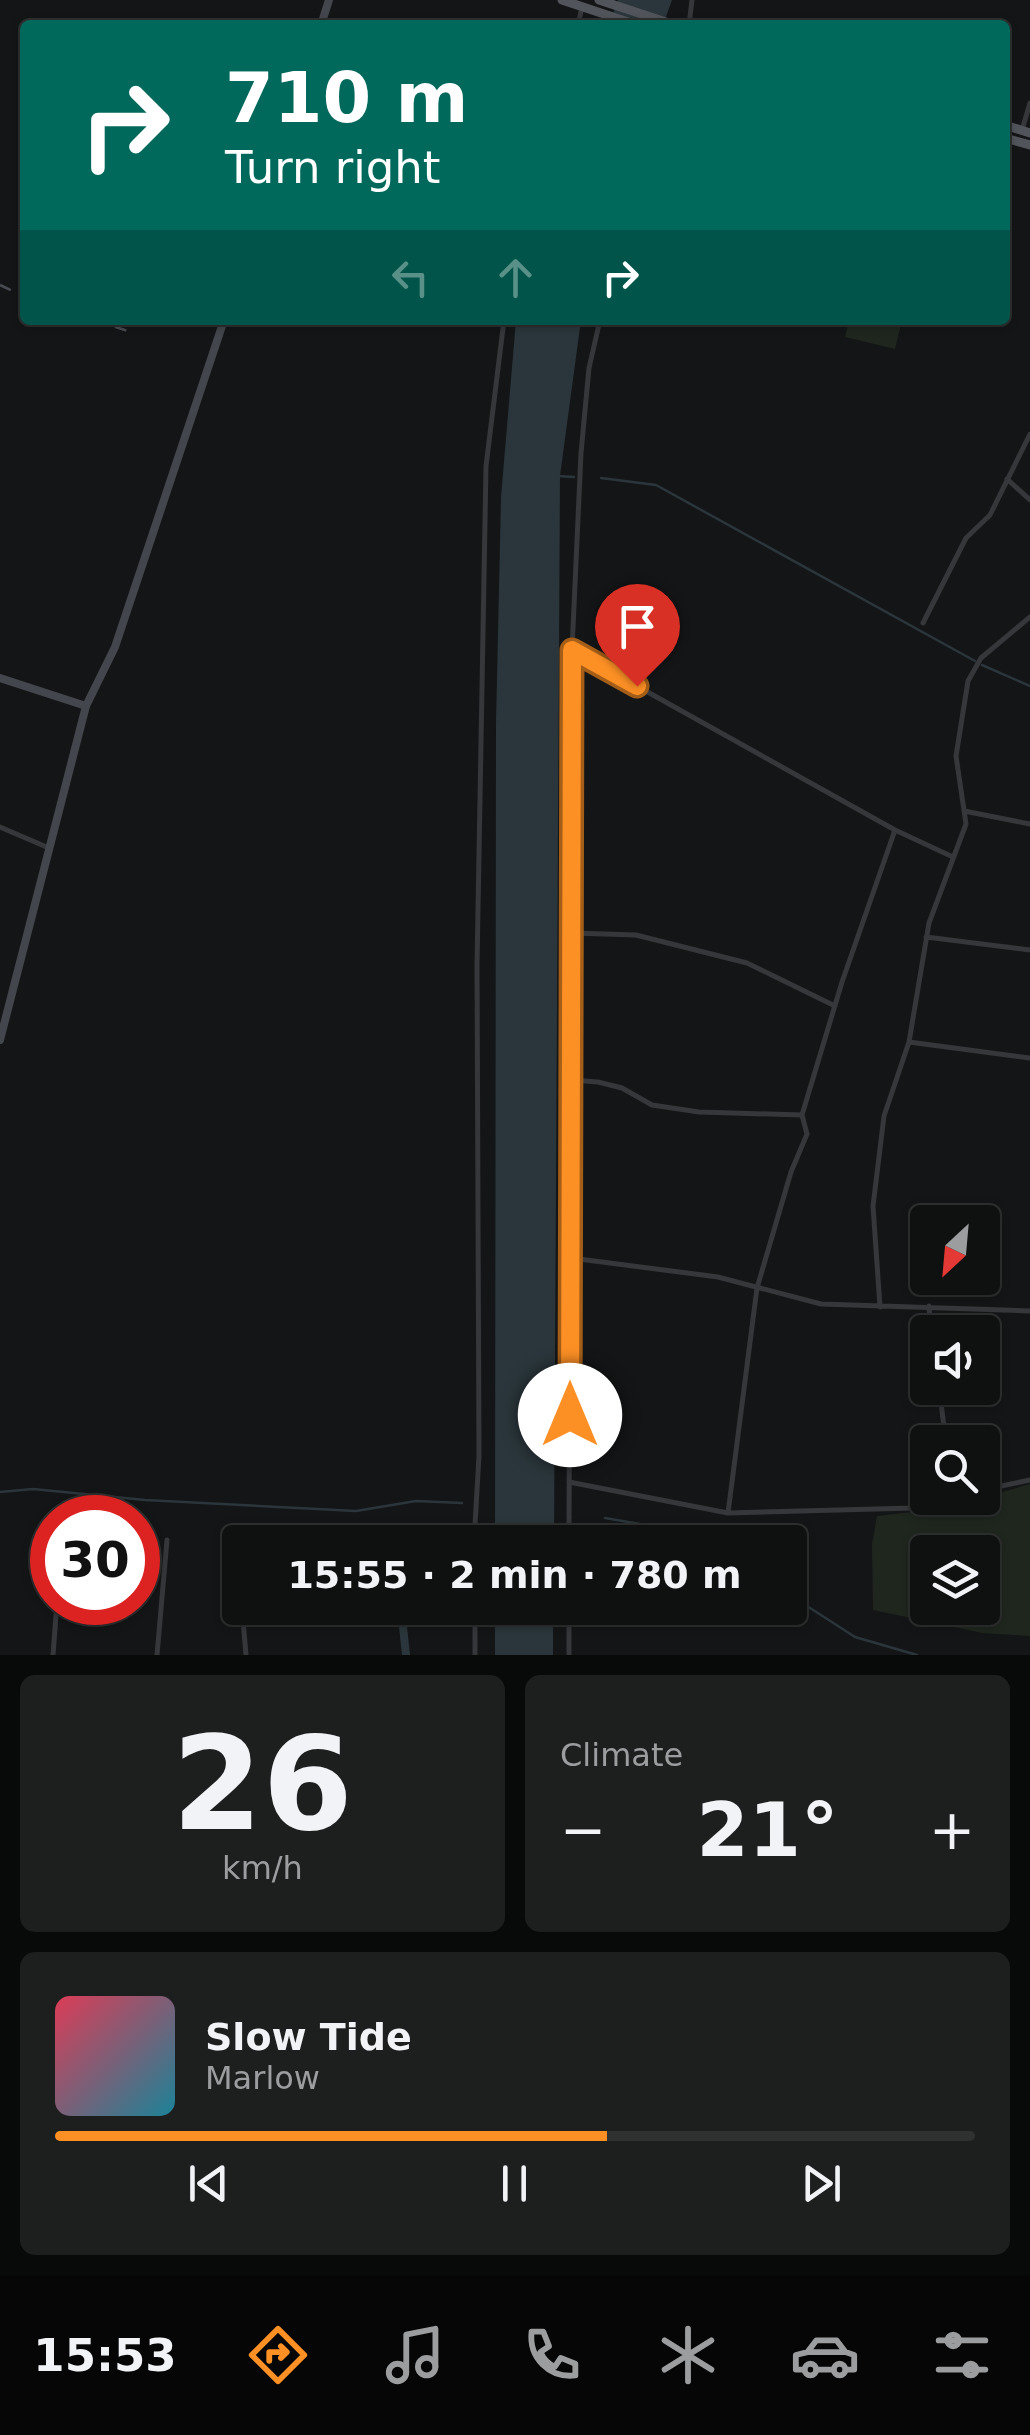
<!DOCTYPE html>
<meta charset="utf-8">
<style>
:root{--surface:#0f1010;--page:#1d1e1e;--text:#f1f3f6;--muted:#9b9d9f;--line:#2f3030;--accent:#fd9025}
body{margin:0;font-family:"DejaVu Sans",sans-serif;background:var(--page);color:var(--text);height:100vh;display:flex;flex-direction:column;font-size:38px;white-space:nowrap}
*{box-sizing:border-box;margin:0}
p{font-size:32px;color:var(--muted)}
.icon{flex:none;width:55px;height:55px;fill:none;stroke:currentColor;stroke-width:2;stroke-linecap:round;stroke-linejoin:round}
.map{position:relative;height:1655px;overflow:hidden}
.panel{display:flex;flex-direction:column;gap:20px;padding:20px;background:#080909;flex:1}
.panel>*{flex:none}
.hud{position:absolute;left:20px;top:20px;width:990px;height:305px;border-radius:10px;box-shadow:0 2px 8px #0004,0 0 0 2px var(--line);background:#00695c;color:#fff;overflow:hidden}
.needle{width:65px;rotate:206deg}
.fabs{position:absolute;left:910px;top:1205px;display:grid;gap:20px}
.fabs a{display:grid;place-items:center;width:90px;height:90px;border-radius:10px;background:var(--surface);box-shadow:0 2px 8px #0004,0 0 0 2px var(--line);font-size:50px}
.speed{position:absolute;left:30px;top:1495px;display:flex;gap:20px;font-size:50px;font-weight:700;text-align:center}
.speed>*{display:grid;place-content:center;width:130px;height:130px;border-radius:50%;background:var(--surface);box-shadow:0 2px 8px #0004,0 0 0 2px var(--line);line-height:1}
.speed .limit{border:15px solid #d22;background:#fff;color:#111}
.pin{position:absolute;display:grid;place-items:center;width:85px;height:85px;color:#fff;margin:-102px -42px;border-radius:50% 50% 50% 0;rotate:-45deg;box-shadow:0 0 10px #0007}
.pin .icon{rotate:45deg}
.me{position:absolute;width:110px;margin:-55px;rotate:0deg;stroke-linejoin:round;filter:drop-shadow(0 0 8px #0008)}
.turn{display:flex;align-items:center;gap:35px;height:210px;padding:0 40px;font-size:45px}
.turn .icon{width:130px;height:130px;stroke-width:2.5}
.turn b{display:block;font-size:70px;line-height:85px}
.lanes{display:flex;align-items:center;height:95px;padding:0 40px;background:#0003;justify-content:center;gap:50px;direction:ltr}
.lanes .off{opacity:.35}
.big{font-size:75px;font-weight:700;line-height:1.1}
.panel .tile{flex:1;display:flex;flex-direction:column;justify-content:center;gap:15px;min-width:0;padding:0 35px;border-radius:15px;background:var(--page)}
.panel .dial{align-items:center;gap:0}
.dial b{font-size:130px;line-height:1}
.song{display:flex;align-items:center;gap:30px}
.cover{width:120px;height:120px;border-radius:15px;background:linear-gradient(135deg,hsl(350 70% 55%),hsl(190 70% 35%))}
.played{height:10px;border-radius:5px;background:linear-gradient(90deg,var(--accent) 60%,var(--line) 60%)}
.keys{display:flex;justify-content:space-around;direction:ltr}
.heat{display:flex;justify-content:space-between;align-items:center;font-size:55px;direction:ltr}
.panel .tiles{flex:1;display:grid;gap:20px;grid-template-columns:1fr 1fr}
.tile:last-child{grid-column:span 2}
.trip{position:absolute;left:222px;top:1525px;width:585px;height:100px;border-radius:10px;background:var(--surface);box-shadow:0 2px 8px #0004,0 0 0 2px var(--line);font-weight:700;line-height:100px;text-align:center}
.tab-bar{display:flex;height:160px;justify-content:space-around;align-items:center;background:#060606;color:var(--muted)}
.tab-bar .icon{width:70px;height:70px}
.tab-bar .current{color:var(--accent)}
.tab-bar b{font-size:45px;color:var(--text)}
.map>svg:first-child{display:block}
.green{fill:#1e261e;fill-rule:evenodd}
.water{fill:#2a363b}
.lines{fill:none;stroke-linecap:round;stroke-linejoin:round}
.stream{stroke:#2a363b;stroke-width:2.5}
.canal{stroke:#2a363b;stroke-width:8}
.street{stroke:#35373b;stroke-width:5}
.secondary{stroke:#43464c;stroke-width:8}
.primary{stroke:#51555b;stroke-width:9}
.rail{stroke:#484b51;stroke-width:2.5;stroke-dasharray:12 10;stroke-linecap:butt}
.route-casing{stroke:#a45e18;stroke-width:25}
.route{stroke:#fd9025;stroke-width:18}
</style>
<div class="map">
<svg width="1030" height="1655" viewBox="0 0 1030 1655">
<rect width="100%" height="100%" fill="#141516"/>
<path class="green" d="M849 320H902L895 349 845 337Z
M1030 1484V1636L982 1633 873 1610 872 1544 877 1516 947 1508ZM928 1552H982V1608H928Z"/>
<path class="water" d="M618 0H672L663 25H609Z
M516 320H581L560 476 554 1542H495L496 724 501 497Z
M495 1608H553V1655H495Z"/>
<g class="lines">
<path class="stream" d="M557 476 574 477
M601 478 656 485 975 661
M982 665 1030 686
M0 1492 33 1489 145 1500 356 1511 416 1501 462 1503
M605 1518 663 1528 703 1542
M790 1595 855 1637 917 1655"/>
<path class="canal" d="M401 1608 406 1655"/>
<path class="street" d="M578 25 582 7
M689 25 692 0
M1022 130 1030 103
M1007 479 1030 500
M923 623 966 538 990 515 1030 434
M574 651 895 830 953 857
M964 811 1030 824
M0 827 49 848
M572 933 636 935 747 963 835 1006
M926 937 1030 950
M909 1042 1030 1058
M571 1080 598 1082 622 1088 652 1105 699 1112 802 1115
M571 1258 718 1277 821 1304 1030 1311
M929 1306 931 1332
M880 1307 873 1206 884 1116 909 1042 929 923 966 824 956 756 968 681 981 658 1030 617
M939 1388 946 1442
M569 1482 728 1513 914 1508 946 1498
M982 1490 1030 1480
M728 1513 757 1288 791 1172 807 1134 802 1115 842 982 895 830
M474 1542 479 1456 477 965 486 466 504 320
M569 1542 572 650 581 453 589 368 600 320
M239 1572 240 1582
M242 1608 246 1655
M475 1608V1655
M53 1655 57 1602
M157 1655 167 1540
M569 1655V1608"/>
<path class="secondary" d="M321 25 329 0
M0 678 86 706
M0 1040 86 706 115 647 224 320"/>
<path class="primary" d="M562 0 637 25
M599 0 675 25
M1005 125 1030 133
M1005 138 1030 145"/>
<path class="rail" d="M0 285 25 297
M94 320 134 333"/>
</g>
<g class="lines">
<g class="route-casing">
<path id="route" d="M570 1415 572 650 637 686"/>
</g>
<use href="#route" class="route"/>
</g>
</svg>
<div class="fabs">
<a><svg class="needle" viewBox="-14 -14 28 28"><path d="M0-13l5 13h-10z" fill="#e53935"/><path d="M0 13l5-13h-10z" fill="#9b9d9f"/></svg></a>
<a><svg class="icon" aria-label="sound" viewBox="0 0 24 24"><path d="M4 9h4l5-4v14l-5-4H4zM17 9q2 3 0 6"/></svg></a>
<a><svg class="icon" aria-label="search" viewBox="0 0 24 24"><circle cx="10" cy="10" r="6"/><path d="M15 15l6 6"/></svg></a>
<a><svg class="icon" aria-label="layers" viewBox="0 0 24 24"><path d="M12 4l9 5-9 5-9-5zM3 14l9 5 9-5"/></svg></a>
</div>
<div class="speed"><div class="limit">30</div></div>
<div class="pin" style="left:637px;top:686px;background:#d93025"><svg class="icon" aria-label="arrive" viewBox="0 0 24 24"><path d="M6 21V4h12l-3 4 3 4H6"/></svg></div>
<svg class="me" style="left:570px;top:1415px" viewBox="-20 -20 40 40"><circle r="19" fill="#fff"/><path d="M0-13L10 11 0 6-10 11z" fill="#fd9025"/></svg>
<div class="trip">15:55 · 2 min · 780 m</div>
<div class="hud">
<div class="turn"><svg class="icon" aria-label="right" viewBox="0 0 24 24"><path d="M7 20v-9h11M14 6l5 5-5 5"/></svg><div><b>710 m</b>Turn right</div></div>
<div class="lanes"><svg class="icon off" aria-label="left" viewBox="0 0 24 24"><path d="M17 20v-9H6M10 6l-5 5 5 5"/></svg><svg class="icon off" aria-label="ahead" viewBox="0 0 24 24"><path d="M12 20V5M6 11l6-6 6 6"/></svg><svg class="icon" aria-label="right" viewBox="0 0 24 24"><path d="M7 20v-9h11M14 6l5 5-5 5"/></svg></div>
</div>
</div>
<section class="panel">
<div class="tiles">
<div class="tile dial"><b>26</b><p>km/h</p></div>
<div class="tile"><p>Climate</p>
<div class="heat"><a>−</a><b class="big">21°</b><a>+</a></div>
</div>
<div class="tile">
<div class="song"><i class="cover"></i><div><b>Slow Tide</b><p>Marlow</p></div></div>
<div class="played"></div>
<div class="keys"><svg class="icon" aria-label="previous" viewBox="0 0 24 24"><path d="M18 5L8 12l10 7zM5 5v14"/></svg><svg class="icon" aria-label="pause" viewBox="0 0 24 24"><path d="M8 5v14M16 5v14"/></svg><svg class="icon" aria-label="next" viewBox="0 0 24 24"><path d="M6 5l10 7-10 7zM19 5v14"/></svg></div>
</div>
</div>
</section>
<nav class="tab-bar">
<b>15:53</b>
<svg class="icon current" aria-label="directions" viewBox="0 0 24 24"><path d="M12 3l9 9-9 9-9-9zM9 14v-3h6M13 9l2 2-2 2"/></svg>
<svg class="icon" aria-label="music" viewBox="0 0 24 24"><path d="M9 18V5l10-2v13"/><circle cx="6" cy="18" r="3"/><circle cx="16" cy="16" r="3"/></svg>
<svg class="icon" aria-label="phone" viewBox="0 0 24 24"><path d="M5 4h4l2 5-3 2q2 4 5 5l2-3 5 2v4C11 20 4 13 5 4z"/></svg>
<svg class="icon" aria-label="climate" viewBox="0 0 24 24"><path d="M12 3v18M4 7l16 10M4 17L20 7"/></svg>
<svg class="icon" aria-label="car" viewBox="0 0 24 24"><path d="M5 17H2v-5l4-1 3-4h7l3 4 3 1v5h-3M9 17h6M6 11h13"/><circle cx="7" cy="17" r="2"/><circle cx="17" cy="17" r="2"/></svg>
<svg class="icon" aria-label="filters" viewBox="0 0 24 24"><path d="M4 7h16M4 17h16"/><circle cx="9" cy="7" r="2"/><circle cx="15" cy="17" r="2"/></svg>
</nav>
